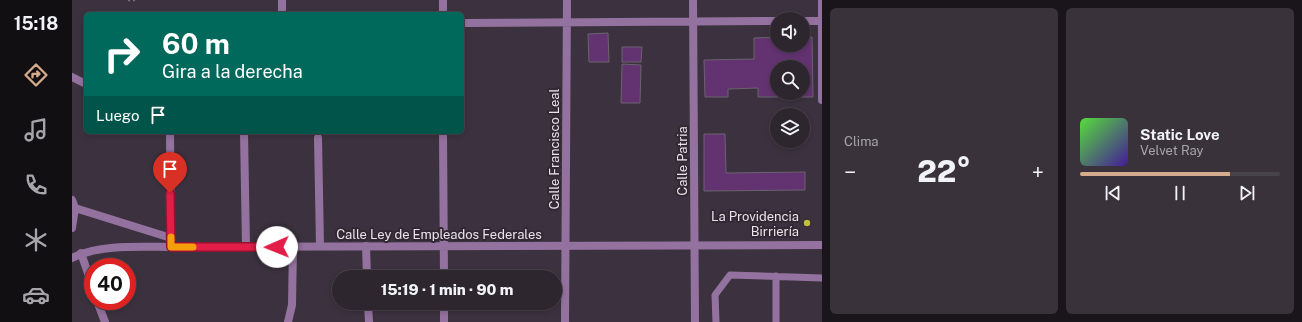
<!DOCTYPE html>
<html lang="es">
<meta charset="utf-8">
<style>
:root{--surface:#2d262f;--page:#39323b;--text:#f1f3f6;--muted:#a7a5aa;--line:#48434b;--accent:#d6ab8b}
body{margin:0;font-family:"Public Sans",sans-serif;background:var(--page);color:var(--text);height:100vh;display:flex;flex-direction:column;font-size:15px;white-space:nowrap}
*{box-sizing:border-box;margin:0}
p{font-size:13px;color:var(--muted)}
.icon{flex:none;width:22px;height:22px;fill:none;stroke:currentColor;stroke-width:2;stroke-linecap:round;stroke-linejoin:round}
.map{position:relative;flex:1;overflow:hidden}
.side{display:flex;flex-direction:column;gap:8px;padding:8px;background:#19151a;width:480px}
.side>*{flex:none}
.guide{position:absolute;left:12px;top:12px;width:380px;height:122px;border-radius:6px;box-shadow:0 2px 6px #0003,0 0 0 1px var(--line);background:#00695c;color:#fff;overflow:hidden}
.tools{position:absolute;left:698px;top:12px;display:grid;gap:8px}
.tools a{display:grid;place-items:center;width:40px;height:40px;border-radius:50%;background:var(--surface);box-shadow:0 2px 6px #0003,0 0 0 1px var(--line);font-size:20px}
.speed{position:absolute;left:12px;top:258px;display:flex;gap:8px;font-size:20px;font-weight:700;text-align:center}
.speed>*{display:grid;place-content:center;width:52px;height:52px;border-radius:50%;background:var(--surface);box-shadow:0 2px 6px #0003,0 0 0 1px var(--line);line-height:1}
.speed .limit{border:6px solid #d22;background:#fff;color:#111}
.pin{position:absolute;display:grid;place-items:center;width:34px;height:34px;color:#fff;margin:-41px -17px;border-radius:50% 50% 50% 0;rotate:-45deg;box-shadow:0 0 4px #0007}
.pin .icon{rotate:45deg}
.me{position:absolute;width:44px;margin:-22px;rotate:269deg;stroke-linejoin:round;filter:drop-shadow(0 0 3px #0008)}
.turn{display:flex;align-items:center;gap:14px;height:84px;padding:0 12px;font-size:18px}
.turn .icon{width:52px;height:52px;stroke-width:2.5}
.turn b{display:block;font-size:28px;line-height:34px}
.then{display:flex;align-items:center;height:38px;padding:0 12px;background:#0003;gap:8px;font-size:15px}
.big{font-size:30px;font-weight:800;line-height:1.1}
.side .widget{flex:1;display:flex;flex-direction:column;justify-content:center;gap:6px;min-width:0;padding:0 14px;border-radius:6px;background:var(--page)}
.song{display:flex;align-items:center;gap:12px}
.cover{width:48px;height:48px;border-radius:6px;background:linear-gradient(135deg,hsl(110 70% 55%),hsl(260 70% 35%))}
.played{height:4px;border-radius:2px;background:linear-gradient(90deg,var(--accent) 75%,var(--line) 75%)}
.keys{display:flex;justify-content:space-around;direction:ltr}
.heat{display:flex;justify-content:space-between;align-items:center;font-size:22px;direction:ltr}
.side .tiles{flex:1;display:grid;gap:8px;grid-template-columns:repeat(2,1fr)}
.trip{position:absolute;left:260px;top:270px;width:230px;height:40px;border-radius:20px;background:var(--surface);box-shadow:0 2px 6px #0003,0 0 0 1px var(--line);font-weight:800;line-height:40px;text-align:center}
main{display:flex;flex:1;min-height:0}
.tab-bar{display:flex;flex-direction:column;width:72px;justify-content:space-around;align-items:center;background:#120f13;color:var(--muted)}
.tab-bar .icon{width:28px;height:28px}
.tab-bar .on{color:var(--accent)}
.tab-bar b{font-size:18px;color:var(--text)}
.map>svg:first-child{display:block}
.building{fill:#633371;stroke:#6d6270;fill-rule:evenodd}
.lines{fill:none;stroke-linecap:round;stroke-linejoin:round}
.path{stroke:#776e79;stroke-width:2.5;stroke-dasharray:2 3;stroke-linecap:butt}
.service{stroke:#94729f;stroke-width:7}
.minor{stroke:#94729f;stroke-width:8}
.tertiary{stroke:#94729f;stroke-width:8}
.route-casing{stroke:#92132f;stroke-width:10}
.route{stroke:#e11d48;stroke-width:7}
.slow{stroke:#f59e0b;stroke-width:7}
.poi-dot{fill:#c1be40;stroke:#322834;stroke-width:1.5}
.labels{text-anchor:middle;stroke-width:4;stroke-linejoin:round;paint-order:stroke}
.street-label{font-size:13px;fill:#e9e3eb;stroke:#322834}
.poi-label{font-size:13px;fill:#e9e3eb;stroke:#322834;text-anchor:end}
</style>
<main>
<nav class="tab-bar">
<b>15:18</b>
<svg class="icon on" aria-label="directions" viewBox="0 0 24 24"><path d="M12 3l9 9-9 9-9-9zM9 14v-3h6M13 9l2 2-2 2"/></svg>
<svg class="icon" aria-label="music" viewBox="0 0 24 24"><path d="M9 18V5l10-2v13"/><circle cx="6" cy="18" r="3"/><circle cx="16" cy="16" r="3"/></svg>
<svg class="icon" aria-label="phone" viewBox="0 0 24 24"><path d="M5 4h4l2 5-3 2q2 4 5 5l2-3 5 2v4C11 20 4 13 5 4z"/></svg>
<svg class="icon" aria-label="climate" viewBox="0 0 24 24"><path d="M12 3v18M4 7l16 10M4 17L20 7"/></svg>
<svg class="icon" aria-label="car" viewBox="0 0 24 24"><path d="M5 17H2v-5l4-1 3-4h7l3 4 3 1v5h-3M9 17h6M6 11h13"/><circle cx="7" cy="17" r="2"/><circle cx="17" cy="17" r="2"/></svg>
</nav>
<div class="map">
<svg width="750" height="322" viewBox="0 0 750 322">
<rect width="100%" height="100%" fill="#3c323f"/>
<path class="building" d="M536 33 537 62H517L516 34Z
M705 37V45H731V37H740L741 97H686V88L656 89V97H633L632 60 682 59V38ZM705 67H731V93H705Z
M550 47H570L569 62H550Z
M550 64 569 65 568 103H549Z
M632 134H653L654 173 733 172V190L632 191Z"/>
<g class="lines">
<path class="path" d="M56 0H66"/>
<path class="service" d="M704 276V322
M644 322 643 295 658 275 750 278"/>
<path class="minor" d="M210 0V14
M621 0 623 322
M731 21H750
M390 23 705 21
M0 77 14 84
M98 132 99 247
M172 132 174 247
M246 138 248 246
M0 200 3 208 99 238
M0 228 3 208
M294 246 295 277
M9 253 21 288
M25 301 33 322
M296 303 297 322
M493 322 495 0"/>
<path class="tertiary" d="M371 0V14
M750 0V100
M371 132 372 277
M0 258C27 244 69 247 99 247L750 245
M372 303V322
M216 322 220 305 221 247"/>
</g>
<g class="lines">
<g class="route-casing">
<path id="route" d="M98 193 99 247H205"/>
</g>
<use href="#route" class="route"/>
<path class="slow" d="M99 237V247H121"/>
</g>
<circle class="poi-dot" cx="735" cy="223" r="4"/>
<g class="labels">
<g class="street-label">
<text transform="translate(482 149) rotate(-90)" y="5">Calle Francisco Leal</text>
<text transform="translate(610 161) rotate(-90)" y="5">Calle Patria</text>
<text x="367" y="239">Calle Ley de Empleados Federales</text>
</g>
<g class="poi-label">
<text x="727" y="221">La Providencia<tspan x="727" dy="15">Birriería</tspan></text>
</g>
</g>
</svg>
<div class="tools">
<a><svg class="icon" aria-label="sound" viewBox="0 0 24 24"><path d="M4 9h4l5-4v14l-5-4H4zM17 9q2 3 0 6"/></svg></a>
<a><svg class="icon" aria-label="search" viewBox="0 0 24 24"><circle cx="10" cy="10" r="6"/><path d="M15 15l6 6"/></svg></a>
<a><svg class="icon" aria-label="layers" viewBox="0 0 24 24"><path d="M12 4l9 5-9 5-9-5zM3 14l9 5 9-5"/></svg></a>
</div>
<div class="speed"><div class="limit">40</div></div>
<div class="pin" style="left:98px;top:193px;background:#d93025"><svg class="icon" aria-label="arrive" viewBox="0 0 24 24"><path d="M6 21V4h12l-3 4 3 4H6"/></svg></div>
<svg class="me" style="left:205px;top:247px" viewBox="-20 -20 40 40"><circle r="19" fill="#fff"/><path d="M0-13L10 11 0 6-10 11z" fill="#e11d48"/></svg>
<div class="trip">15:19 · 1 min · 90 m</div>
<div class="guide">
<div class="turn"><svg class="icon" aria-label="right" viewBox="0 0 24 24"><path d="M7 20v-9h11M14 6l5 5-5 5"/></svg><div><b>60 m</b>Gira a la derecha</div></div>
<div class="then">Luego<svg class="icon" aria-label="arrive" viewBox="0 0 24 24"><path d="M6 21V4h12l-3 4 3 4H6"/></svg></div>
</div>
</div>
<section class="side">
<div class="tiles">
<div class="widget"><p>Clima</p>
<div class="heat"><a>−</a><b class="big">22°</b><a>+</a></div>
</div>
<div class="widget">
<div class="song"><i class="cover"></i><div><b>Static Love</b><p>Velvet Ray</p></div></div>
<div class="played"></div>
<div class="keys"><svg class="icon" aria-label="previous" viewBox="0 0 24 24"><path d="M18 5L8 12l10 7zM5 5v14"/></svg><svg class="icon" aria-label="pause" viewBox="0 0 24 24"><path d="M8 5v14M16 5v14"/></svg><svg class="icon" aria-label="next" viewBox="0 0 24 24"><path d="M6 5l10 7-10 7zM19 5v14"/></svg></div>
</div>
</div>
</section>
</main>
